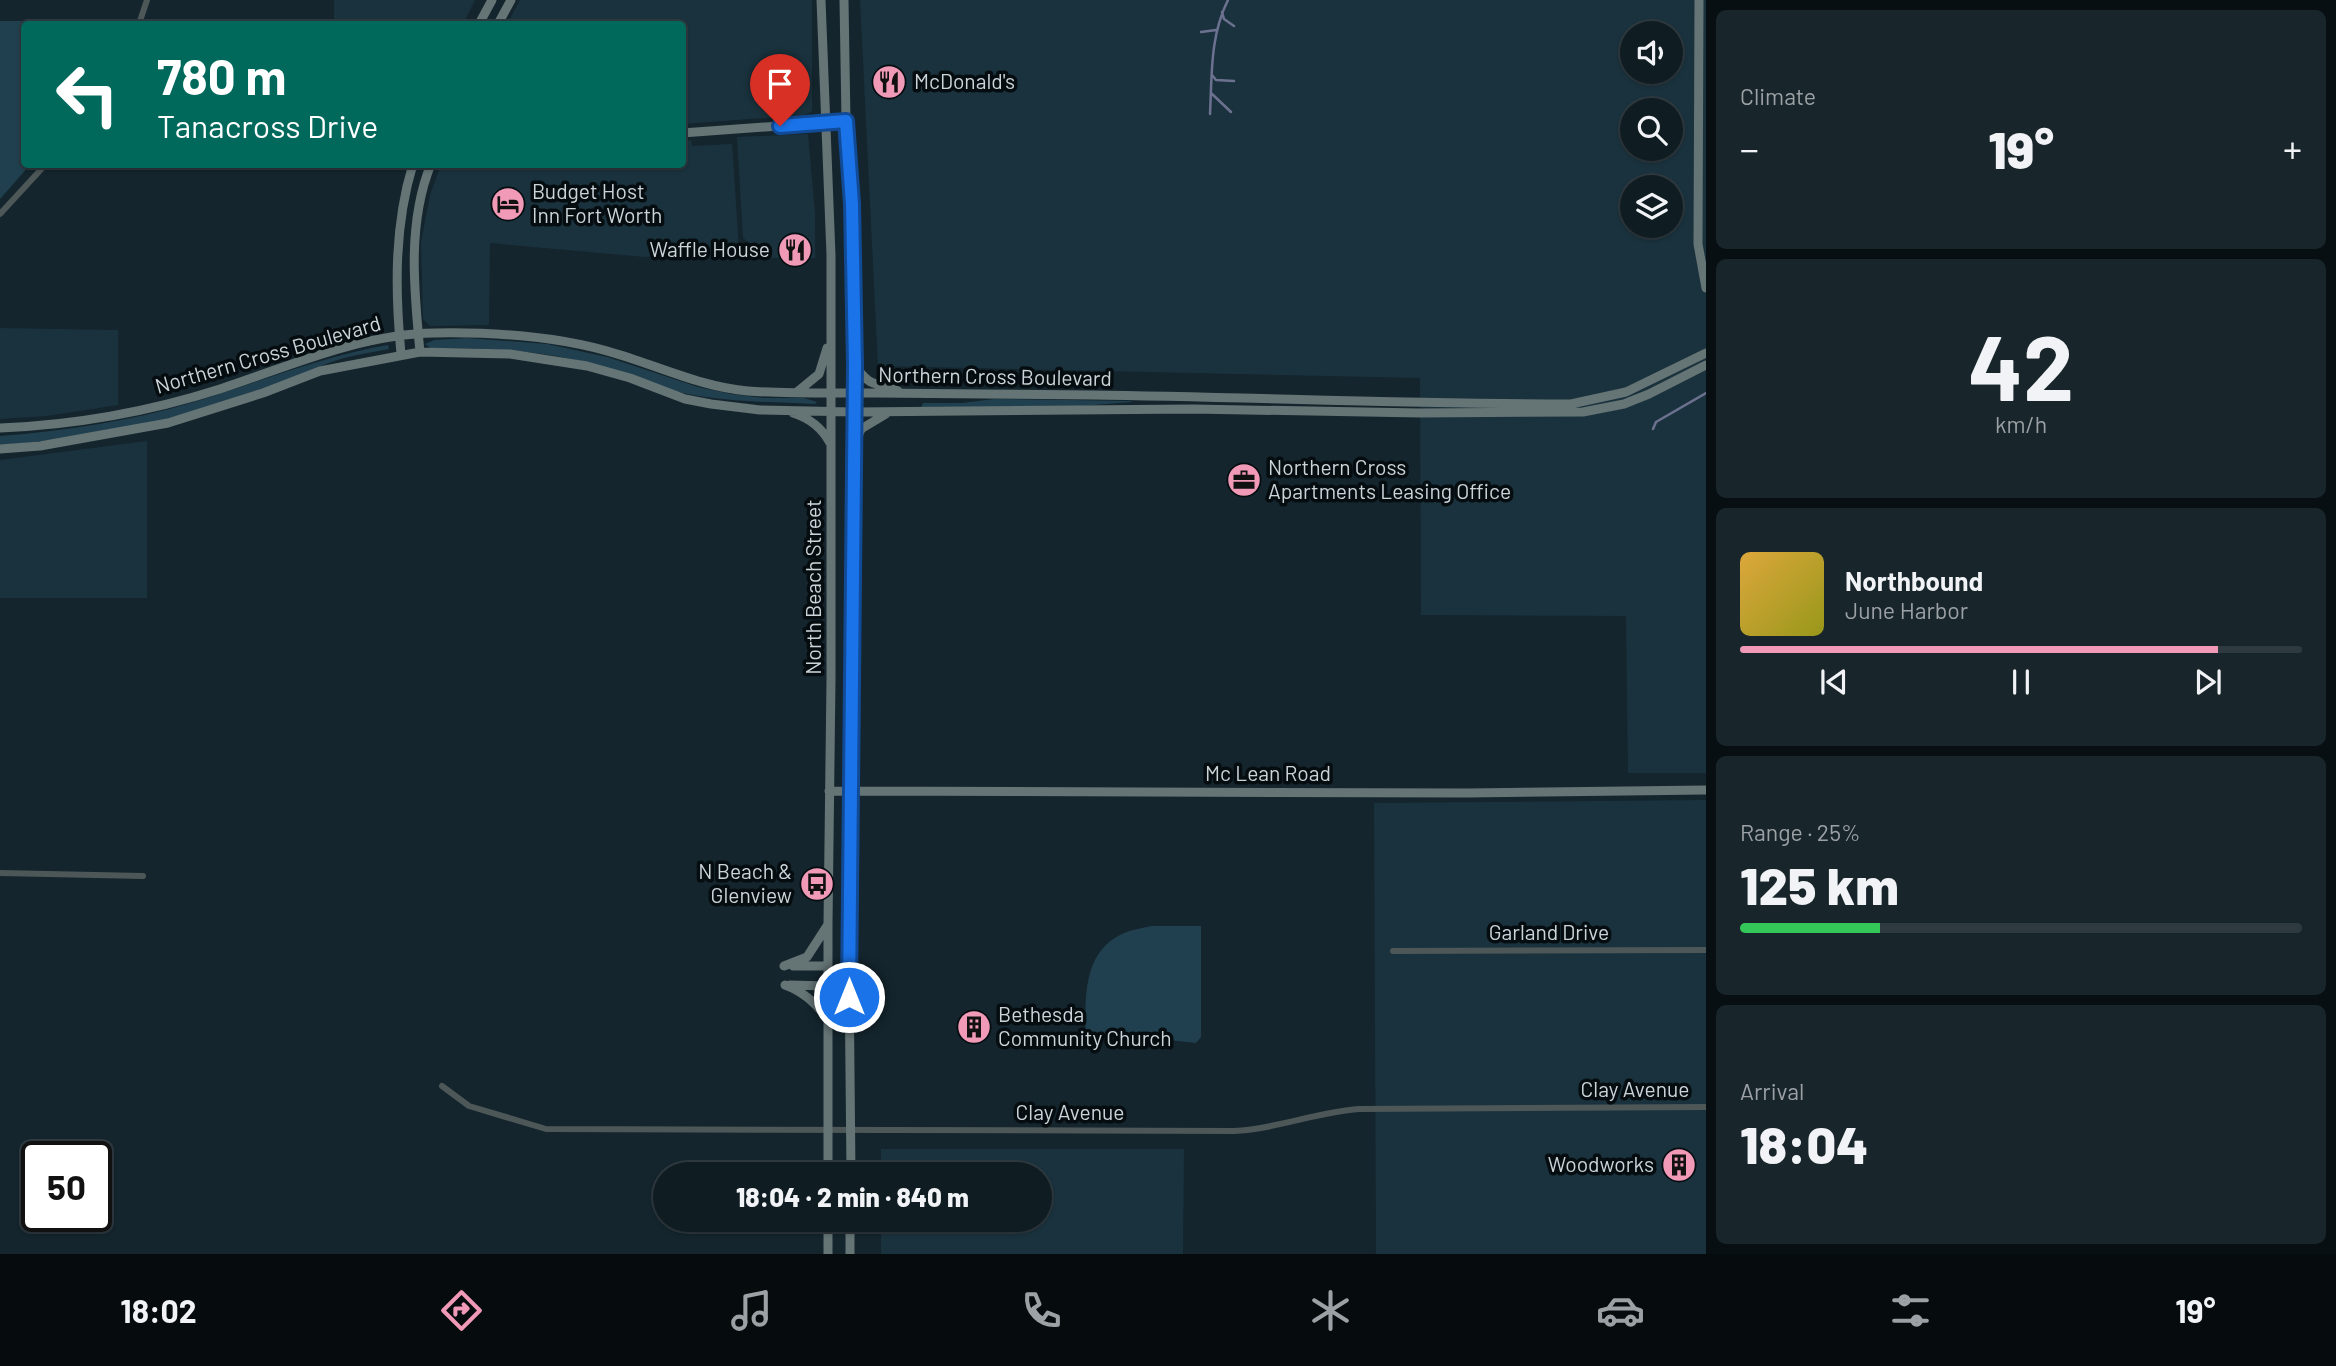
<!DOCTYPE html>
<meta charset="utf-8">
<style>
:root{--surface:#0f1c22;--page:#18252a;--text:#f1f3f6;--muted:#9ba1a5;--line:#2f3a40;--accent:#f09ab7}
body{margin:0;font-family:Barlow,sans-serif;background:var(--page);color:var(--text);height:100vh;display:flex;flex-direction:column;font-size:26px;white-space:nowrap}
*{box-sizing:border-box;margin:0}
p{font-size:23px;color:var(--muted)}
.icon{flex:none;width:38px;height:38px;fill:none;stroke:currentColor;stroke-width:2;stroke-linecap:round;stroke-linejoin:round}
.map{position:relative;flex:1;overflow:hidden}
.sheet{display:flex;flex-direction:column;gap:10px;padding:10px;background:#080f13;width:630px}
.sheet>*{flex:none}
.banner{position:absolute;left:21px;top:21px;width:665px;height:147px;border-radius:7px;box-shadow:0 2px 5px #0004,0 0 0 2px var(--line);background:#00695c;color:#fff;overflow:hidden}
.buttons{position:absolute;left:1620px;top:21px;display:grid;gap:14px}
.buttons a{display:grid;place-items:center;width:63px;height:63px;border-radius:50%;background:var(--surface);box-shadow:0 2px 5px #0004,0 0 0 2px var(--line);font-size:35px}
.speed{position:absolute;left:21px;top:1141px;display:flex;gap:14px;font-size:35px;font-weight:700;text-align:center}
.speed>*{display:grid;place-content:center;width:91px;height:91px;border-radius:50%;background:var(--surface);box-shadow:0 2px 5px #0004,0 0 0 2px var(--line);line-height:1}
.speed .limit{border:4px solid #111;border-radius:10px;background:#fff;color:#111}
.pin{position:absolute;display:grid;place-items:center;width:60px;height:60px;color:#fff;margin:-72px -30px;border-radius:50% 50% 50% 0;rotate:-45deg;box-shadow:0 0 7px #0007}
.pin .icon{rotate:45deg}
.me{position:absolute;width:77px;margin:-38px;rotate:0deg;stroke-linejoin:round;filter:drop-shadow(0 0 5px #0008)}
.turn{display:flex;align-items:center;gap:24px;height:147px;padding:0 21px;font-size:32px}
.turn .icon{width:91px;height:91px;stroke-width:2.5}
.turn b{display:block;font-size:49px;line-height:60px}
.big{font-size:52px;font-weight:800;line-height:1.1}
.sheet .card{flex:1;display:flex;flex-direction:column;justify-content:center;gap:10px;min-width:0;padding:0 24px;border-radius:10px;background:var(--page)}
.sheet .dial{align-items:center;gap:0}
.dial b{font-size:91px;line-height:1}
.song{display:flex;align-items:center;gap:21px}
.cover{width:84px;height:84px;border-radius:10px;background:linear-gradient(135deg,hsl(40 70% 55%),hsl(60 70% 35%))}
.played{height:7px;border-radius:4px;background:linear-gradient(90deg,var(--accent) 85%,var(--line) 85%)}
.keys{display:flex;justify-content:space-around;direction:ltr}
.heat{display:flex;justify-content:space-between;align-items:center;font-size:38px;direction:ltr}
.charge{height:10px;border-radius:5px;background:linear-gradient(90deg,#34c759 25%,var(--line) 0)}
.trip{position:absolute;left:653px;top:1162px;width:399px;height:70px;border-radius:35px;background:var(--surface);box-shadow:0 2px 5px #0004,0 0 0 2px var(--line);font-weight:800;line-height:70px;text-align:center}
.dock{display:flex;height:112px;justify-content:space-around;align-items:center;background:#060b0e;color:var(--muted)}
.dock .icon{width:49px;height:49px}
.dock .active{color:var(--accent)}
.dock b{font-size:32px;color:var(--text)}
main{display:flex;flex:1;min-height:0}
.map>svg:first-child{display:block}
.built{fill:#1a323d;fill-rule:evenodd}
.green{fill:#21404f}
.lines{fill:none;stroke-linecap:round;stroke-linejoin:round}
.stream{stroke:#6d7190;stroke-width:2.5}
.street{stroke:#4d5757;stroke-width:6}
.secondary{stroke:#657475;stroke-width:9}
.route-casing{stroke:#114b97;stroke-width:18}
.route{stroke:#1a73e8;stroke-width:12}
.labels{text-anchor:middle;stroke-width:7;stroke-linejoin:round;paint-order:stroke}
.poi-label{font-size:21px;fill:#cad4d9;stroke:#060d10;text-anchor:start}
.street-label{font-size:21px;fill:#cad4d9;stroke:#060d10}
</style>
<main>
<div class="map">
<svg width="1706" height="1254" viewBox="0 0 1706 1254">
<rect width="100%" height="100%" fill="#14252d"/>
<path class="built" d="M334 0H475L463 24H334Z
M520 0H812V111L805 115 683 124 682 24H507Z
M860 0H1706V773H1628L1626 616 1421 615 1420 378 878 366ZM1633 33H1671V72H1633ZM1633 110H1671V149H1633ZM1633 187H1671V226H1633Z
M808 134 815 213V258H767L766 255 743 238 737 137Z
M691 140 692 146 732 144 739 250 645 257 490 243 489 325 430 326 423 319 421 242 430 195 441 165 682 164 683 141Z
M0 328 118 330V405L47 416 0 419Z
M147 441V598H0V460Z
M1706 800V1254H1376L1374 803Z
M881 1149H1184L1183 1254H881V1220H1040V1174H881Z"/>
<path class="green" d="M0 21H132L130 24H24V164L30 165 0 199Z
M467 338 547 344 607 357 698 387 731 394 764 398H804L817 402 815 404C773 402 729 402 688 394 658 388 630 374 601 366 545 351 490 347 432 349L425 344 434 340Z
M388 345 389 349C368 353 346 356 326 364 283 381 240 398 195 411 132 430 66 440 0 445V436C65 431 131 421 194 402 259 382 320 357 388 345Z
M994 399 1131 401V402L1081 406 921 408 923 403H962Z
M1152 926H1201V1037L1196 1043 1160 1039 1086 1038C1085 1002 1082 954 1120 935 1129 930 1142 928 1152 926Z"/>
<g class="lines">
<path class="stream" d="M1222 12 1224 19 1234 26
M1201 32 1216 30
M1212 75 1216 80 1234 81
M1211 93 1231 112
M1210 114C1212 74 1210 36 1228 0
M1653 429 1656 422 1706 393"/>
<path class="street" d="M139 24 147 0
M0 214 46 164
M0 873 143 876
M1393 951 1706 950
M442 1086 469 1106 546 1129 1234 1131C1277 1129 1316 1112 1359 1109L1706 1107"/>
<path class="secondary" d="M821 0 831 255V679L828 924V1174
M844 0 846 121 852 204 855 365 849 970 851 1174
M1699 0 1698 244 1706 288
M479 24 492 0
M498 24 511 0
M682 133 846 121
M420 352C414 290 407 223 431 164
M401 354C395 290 394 226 413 164
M855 366C872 389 875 381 898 391
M797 392 819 374 827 348
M793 413C809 418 822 428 830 443
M0 428C75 425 148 412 220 389 290 366 360 334 435 333 495 332 560 336 617 354 661 367 702 387 748 391 790 394 833 393 876 393 948 394 1020 394 1092 395 1251 397 1411 404 1571 404L1626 392 1706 353
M855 444 861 429 886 414
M0 449 40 446 168 423 263 393 320 371 420 352 510 354 587 366 630 378 685 399 711 404 760 410 854 412 1193 409 1420 413 1583 412 1624 404 1649 394 1706 365
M829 791 1467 793 1706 790
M784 966 807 957 827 926
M793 966H828
M785 985C804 992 817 1003 828 1021
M790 985 828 986
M828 1220V1254
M850 1254V1220"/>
</g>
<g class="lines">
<g class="route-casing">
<path id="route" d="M780 126 846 121 852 204 855 365 849 997"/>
</g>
<use href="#route" class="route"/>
</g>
<defs>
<g id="restaurant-disc" transform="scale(1.75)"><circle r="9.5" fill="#f09ab7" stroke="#060d10"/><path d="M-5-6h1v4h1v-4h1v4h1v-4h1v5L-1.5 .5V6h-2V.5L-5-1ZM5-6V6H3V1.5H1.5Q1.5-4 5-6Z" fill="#111"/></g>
<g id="hotel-disc" transform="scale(1.75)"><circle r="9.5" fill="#f09ab7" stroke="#060d10"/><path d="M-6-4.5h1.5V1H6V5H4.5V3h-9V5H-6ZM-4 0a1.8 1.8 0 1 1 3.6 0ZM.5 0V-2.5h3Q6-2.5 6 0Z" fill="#111"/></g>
<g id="office-disc" transform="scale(1.75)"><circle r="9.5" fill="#f09ab7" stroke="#060d10"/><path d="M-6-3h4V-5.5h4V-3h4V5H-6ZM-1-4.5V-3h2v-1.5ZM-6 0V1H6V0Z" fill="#111"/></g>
<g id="bus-disc" transform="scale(1.75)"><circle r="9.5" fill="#f09ab7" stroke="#060d10"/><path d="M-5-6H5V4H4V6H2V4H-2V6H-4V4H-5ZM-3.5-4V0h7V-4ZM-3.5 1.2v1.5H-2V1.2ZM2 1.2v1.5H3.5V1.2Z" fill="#111"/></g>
<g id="building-disc" transform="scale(1.75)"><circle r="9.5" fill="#f09ab7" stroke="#060d10"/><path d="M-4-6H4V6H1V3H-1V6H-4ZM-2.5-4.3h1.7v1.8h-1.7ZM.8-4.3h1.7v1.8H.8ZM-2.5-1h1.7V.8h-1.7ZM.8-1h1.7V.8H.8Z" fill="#111"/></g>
</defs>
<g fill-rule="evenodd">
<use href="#restaurant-disc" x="889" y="82"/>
<use href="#hotel-disc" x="508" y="204"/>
<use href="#restaurant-disc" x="795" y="250"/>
<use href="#office-disc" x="1244" y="480"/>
<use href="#bus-disc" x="817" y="884"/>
<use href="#building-disc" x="974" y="1027"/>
<use href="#building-disc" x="1679" y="1165"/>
</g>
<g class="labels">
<g class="poi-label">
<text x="914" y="89">McDonald's</text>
<text x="532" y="199">Budget Host<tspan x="532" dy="24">Inn Fort Worth</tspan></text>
<text x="770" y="257" text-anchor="end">Waffle House</text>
<text x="1268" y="475">Northern Cross<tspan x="1268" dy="24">Apartments Leasing Office</tspan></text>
<text x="792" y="879" text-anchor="end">N Beach &amp;<tspan x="792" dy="24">Glenview</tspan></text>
<text x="998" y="1022">Bethesda<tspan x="998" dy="24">Community Church</tspan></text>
<text x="1654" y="1172" text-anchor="end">Woodworks</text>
</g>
<g class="street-label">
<text transform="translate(268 355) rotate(-16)" y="7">Northern Cross Boulevard</text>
<text transform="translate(995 377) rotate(1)" y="7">Northern Cross Boulevard</text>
<text transform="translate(814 587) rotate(-90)" y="7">North Beach Street</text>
<text x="1268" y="781">Mc Lean Road</text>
<text x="1549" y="940">Garland Drive</text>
<text x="1635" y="1097">Clay Avenue</text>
<text x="1070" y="1120">Clay Avenue</text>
</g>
</g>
</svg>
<div class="buttons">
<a><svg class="icon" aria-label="sound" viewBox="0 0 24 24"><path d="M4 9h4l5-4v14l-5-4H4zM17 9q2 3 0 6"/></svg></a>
<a><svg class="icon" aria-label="search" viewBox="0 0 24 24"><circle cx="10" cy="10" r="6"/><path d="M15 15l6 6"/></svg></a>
<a><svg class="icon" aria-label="layers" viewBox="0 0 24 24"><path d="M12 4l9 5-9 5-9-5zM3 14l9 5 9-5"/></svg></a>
</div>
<div class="speed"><div class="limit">50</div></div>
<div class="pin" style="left:780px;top:126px;background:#d93025"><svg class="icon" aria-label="arrive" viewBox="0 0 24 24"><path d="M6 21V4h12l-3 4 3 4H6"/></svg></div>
<svg class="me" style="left:849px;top:997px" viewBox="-20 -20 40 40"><circle r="17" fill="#1a73e8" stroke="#fff" stroke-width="3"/><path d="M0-11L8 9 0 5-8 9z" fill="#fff"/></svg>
<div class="trip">18:04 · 2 min · 840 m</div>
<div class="banner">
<div class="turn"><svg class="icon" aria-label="left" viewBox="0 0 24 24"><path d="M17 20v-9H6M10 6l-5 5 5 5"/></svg><div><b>780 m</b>Tanacross Drive</div></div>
</div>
</div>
<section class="sheet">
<div class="card"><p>Climate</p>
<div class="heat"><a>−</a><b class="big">19°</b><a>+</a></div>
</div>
<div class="card dial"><b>42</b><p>km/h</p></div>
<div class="card">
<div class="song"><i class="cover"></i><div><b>Northbound</b><p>June Harbor</p></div></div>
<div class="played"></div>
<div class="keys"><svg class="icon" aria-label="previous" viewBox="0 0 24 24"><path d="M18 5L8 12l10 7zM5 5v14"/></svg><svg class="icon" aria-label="pause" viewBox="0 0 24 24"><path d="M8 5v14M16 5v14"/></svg><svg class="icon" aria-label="next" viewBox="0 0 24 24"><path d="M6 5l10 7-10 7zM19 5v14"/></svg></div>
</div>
<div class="card"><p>Range · 25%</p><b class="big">125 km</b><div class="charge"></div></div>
<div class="card"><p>Arrival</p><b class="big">18:04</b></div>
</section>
</main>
<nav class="dock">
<b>18:02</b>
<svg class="icon active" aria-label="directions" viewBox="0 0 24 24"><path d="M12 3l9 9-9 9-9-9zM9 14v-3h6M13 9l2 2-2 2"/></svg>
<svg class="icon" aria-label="music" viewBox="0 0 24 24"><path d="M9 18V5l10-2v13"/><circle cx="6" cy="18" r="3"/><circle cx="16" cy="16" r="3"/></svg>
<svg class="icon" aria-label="phone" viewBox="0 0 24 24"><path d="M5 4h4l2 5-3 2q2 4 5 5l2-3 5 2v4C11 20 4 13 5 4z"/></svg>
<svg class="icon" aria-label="climate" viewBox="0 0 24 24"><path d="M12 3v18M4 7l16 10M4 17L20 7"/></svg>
<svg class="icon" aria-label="car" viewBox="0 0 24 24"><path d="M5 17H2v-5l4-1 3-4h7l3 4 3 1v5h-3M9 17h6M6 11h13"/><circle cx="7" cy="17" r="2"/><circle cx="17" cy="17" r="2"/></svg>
<svg class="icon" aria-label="filters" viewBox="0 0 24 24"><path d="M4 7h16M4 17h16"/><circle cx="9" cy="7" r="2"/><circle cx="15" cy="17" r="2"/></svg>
<b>19°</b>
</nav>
